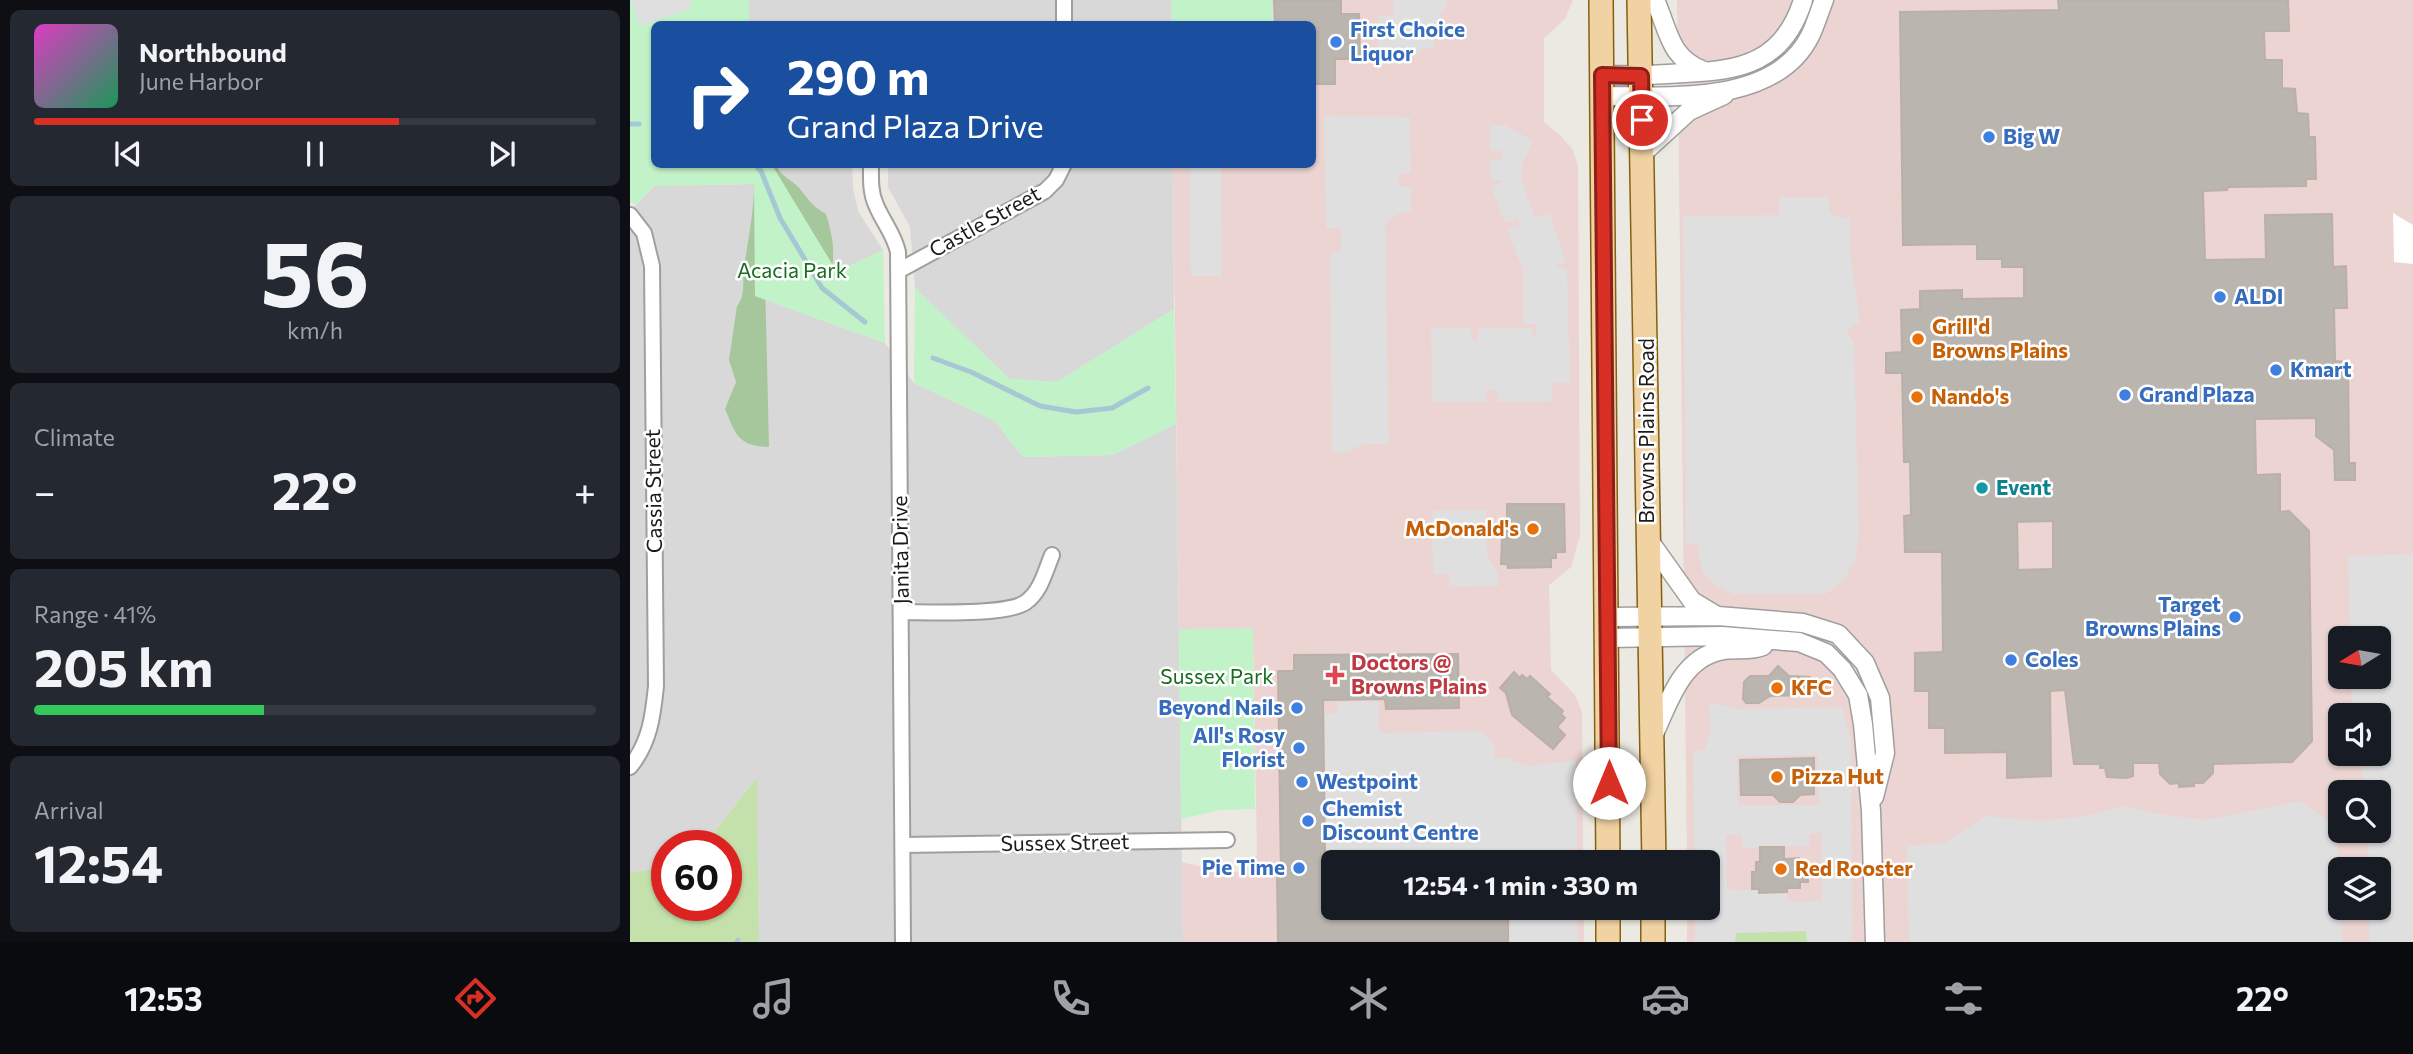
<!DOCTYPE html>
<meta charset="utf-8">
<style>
:root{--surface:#171b24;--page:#242831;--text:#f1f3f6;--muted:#9ea1a6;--line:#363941;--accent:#d93025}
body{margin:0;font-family:Commissioner,sans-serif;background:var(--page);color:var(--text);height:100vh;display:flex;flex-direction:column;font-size:26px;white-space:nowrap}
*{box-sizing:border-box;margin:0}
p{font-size:23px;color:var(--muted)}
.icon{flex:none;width:38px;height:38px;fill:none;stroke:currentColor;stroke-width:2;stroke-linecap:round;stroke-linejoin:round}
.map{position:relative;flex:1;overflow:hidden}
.panel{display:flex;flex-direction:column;gap:10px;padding:10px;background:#0d0f14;width:630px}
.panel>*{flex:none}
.hud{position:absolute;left:21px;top:21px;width:665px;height:147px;border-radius:10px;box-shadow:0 2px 5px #0004;background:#1a4fa0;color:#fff;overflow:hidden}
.needle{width:46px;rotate:259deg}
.fabs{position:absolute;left:1698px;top:626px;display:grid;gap:14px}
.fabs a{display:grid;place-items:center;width:63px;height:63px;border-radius:10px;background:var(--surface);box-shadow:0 2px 5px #0004;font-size:35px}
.speed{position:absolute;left:21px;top:830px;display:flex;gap:14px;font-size:35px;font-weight:700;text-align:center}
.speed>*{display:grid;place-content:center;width:91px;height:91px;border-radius:50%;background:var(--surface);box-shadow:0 2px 5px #0004;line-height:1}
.speed .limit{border:10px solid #d22;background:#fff;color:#111}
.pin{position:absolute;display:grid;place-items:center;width:60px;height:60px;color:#fff;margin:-30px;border:4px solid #fff;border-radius:50%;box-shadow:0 2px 7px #0007}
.me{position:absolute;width:77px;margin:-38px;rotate:0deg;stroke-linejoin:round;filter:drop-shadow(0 0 5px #0008)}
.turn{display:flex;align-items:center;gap:24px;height:147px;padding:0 21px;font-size:32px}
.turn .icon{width:91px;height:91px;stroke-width:2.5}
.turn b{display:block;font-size:49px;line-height:60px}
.big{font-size:52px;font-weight:700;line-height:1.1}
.panel .widget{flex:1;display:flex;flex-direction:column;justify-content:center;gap:10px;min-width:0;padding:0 24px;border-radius:10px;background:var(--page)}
.panel .dial{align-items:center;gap:0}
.dial b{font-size:91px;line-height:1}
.song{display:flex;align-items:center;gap:21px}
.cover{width:84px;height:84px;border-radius:10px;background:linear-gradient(135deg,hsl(310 70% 55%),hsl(150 70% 35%))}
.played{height:7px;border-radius:4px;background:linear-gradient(90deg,var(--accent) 65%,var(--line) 65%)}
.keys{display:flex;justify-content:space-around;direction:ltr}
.heat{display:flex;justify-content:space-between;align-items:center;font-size:38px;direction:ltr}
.charge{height:10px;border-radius:5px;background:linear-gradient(90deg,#34c759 41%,var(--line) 0)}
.trip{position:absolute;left:691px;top:850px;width:399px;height:70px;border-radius:10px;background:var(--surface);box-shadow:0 2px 5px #0004;font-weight:700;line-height:70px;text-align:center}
.menu{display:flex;height:112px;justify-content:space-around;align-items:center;background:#090b0e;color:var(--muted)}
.menu .icon{width:49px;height:49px}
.menu .current{color:var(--accent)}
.menu b{font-size:32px;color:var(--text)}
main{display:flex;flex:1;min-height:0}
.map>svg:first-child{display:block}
.residential{fill:#d9d8d8}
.commercial{fill:#ebd4d2;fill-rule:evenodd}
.grass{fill:#c4e1ac}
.forest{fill:#a6c79b}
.park{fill:#c2f2c8}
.parking{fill:#dfdfdf;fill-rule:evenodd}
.pier{fill:#fff}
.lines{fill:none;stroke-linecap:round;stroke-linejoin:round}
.stream{stroke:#a6c8d5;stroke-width:5}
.building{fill:#bbb5af;stroke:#bbb0a6;stroke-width:2;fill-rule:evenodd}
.minor-casing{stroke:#9f9f9f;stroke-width:18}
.tertiary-casing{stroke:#9f9f9f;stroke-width:21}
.primary-casing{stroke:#826110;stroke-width:26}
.minor{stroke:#fff;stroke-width:14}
.tertiary{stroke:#fff;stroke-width:18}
.primary{stroke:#f1d2a2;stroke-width:23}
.route-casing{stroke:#8d1f18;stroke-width:18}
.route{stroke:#d93025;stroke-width:12}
.shop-dot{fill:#3f7fe0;stroke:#fff;stroke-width:2.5}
.food-dot{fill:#e8710a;stroke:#fff;stroke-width:2.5}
.culture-dot{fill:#0f9aa8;stroke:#fff;stroke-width:2.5}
.health-dot{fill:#e0444e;stroke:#fff;stroke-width:2.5}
.labels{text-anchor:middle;stroke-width:5;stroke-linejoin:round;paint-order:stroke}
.shop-label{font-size:21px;font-weight:bold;fill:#366cbe;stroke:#fff;text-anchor:start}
.street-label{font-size:21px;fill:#1b1b1b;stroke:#fff}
.park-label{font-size:21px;fill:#176c21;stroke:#fff}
.food-label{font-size:21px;font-weight:bold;fill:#c56008;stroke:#fff;text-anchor:start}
.culture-label{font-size:21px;font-weight:bold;fill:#0d838f;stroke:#fff;text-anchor:start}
.health-label{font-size:21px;font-weight:bold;fill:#be3a42;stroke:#fff;text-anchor:start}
</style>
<main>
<section class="panel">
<div class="widget">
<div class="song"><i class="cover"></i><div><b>Northbound</b><p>June Harbor</p></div></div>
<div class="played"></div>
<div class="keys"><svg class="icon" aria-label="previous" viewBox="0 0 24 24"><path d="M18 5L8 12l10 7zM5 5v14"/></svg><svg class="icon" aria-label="pause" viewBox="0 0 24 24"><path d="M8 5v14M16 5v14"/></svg><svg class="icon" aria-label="next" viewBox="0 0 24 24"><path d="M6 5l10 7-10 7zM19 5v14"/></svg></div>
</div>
<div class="widget dial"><b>56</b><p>km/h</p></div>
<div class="widget"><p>Climate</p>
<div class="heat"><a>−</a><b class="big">22°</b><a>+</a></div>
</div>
<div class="widget"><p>Range · 41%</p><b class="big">205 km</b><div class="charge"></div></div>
<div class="widget"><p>Arrival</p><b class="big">12:54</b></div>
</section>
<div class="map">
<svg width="1783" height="942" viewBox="0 0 1783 942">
<rect width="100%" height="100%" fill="#ece9e2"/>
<path class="residential" d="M119 0H541L542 24H119Z
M142 165H222L223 188 228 211 253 250 207 272Z
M258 165H543L544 309 427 382 379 379 285 288 280 227 258 187Z
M124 184 125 296 255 343 284 383 365 421 393 457 482 455 546 424 553 942H129L126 778 74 845H37V866L0 873V212L24 186Z"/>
<path class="commercial" d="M642 0H943L935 19 914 38V122L930 135 943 150 948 166 950 536 941 567 919 585 921 670 945 695 952 712 953 863H704V908H954V942H553L552 862 593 872H612L627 855 623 629H549L543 165 682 164V24H643Z
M1047 0H1783V942H1057V908H1078V863H1057ZM1710 639H1748V677H1710ZM1710 716H1748V754H1710ZM1710 793H1748V831H1710ZM1710 870H1748V908H1710Z"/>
<path class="grass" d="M127 777 129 942H0V873L37 866V905H96V845H74Z
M1177 931V942H1105V933Z"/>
<path class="forest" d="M66 165H146C153 179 162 179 170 189 179 200 183 207 196 214 202 234 206 252 201 272L134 235 139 447C108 446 106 435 95 409L106 382 99 360 107 306C116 295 112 282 114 268 118 239 124 213 124 184Z"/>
<path class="park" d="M0 0H119V24H24V164L142 165 207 272 253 250 255 343 125 296 124 184 24 186 6 205 0 202Z
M541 0H642L643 24H542Z
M285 288 380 379 427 382 544 309 546 424 482 455 393 457 365 421 284 383Z
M623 628 625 809 590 810 551 819 549 629Z"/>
<path class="parking" d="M1 0H59L62 8 10 26Z
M763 0H817V6L804 24V48L791 49 775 64H749L748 16H763Z
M694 116 780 117 781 173 769 174V187H781V212L770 213 755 224 759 444H734L716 452 702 453 700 253 711 252V228H696Z
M860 125H874L903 140 891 169 892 181 905 217 919 213 936 261 924 267 937 268 940 383H922V401L868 402 867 390H856V402H802L801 328H841L842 340H848V328H901L904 340 907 329V324H893V270L877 230 890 225 887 218 875 223 861 187 873 181 860 179V160L872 159V151H860Z
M560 165H591L592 276H561Z
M1149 197H1199V212L1208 217 1220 218V252L1230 322 1216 330 1224 343 1229 535 1225 561 1212 582 1196 594H1103L1086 585 1072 571 1067 544 1056 543 1053 216 1149 215Z
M856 510 857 555 868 574 869 586 819 587V574H803L802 511Z
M1783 554V942H1739V908H1748V870H1738L1737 831H1748V793H1735L1729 754H1748V716H1723L1720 677H1748V639H1720L1718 556Z
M749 701V733L850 731 865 744V758H877L897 766 946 760 947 863H879L878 855H892V850H873V863H772V852H763V863H709V852L696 853 694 714 707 713V702Z
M1078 702 1108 709 1212 707 1221 740 1222 942H1177L1176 931 1106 933 1105 942H1065V908H1078V863H1064L1063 751 1075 750 1081 726ZM1188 755 1189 805H1108L1107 756ZM1191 833 1192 901 1158 902 1157 892 1097 889 1096 835H1112L1113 848 1179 846V834Z
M1670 801 1707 827 1712 942H1279L1277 846 1315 843 1356 816 1411 821 1456 816 1493 806 1535 815 1576 820Z
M880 908H947L948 942H880Z"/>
<path class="pier" d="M1763 213 1783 225V264L1764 262Z"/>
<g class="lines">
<path class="stream" d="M0 124H9
M124 164 131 171 150 218 192 288 235 322
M303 358 341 372 410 406 446 412 482 408 518 388
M107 942 108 940"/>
</g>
<path class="building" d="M644 0H711V14H729L730 59H705V84H682V24H645Z
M1428 0H1658L1659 31H1634L1635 60H1652V88L1665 89 1667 113 1678 114 1679 137H1685L1686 179H1676V186L1598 187 1597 190 1573 191 1575 260 1636 259 1635 215 1702 214 1703 267 1716 266 1717 308H1704L1705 361 1718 362 1719 463H1725V480H1705L1704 450 1686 436V418L1625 419 1626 475 1650 474V512L1659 511 1679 531 1682 741 1662 762 1583 764V773L1573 783H1564V786L1549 787V783L1540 784 1530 774 1529 763H1503V776L1497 778 1477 777 1475 768H1470V764H1444L1435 690 1420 691 1421 776 1377 778V752L1315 753V728H1299V691H1285V653L1313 652 1312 552H1275L1274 516 1281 515 1280 462H1274L1272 373H1256V353L1272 352 1271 310 1290 309V291L1332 290V299L1394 298V267H1372V259H1347V244L1273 245 1270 12 1429 10ZM1423 521V569L1388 570 1387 522Z
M877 504H934L935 552H926V558H921V567L878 568 877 564H871L872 538H877Z
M828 654 829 708 756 709 755 699 693 700 695 855H704V908H878V942H648L647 874H651L648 671H664V655Z
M1148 666 1159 676 1180 677V695L1140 696 1129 703H1116L1113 699 1114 682 1120 676H1139Z
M884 672 890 678 892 675 897 679 900 676 920 694 917 697 933 711 931 714 935 718 927 727 935 735 923 749 882 715 876 693 870 688Z
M1184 758V794L1170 795 1163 802H1150L1143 795H1111L1110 760Z
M1130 847H1154V859L1169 858V865H1177L1178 882H1170V888H1157V892L1129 893V889H1122V872H1126V862H1130Z"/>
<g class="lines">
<g class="minor-casing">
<path id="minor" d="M434 0V24
M241 164C241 178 240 192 246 205 253 222 264 234 268 252L273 942
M0 215 14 233 22 266 26 686C23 716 20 742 0 767
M268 271 415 191 426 180 434 164
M272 612C298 612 377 616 396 602 411 591 415 572 422 555
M273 845 597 840"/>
</g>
<g class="tertiary-casing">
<path id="tertiary" d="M1025 0C1039 31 1039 58 1074 71
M972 75C999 76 1026 75 1054 73 1111 71 1154 62 1173 0
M972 96C1038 96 1145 106 1180 36 1186 24 1189 12 1194 0
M1013 153 1059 111 1094 95
M1018 539 1062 601 1087 616
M978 617 1088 616 1173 623 1208 634 1235 663 1250 698 1255 753 1244 797
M978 638 1092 636 1169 642 1196 653 1212 669 1228 695 1233 724 1241 811 1245 942
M1023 736C1038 705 1050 660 1089 651 1103 647 1120 652 1133 646"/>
</g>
<g class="primary-casing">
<path id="primary" d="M971 0 978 863
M1009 0 1024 863
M978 942V908
M1023 942V908"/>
</g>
<use href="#minor" class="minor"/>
<use href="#tertiary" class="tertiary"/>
<use href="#primary" class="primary"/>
</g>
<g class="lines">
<g class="route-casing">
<path id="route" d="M979 783 972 75 1011 76 1012 120"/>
</g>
<use href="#route" class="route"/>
</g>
<g class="shop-dot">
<circle cx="706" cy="42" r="7"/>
<circle cx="1359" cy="137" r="7"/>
<circle cx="1590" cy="297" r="7"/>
<circle cx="1646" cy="370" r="7"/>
<circle cx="1495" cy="395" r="7"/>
<circle cx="1605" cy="617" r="7"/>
<circle cx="1381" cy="660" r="7"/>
<circle cx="667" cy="708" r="7"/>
<circle cx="669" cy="748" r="7"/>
<circle cx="672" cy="782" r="7"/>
<circle cx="678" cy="821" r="7"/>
<circle cx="669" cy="868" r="7"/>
</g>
<g class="food-dot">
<circle cx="1288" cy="339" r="7"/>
<circle cx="1287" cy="397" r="7"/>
<circle cx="903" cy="529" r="7"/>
<circle cx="1147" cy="688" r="7"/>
<circle cx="1147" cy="777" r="7"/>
<circle cx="1151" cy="869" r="7"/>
</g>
<circle class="culture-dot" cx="1352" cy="488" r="7"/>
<path class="health-dot" d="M701.5 664.5h7v7h7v7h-7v7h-7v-7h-7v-7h7z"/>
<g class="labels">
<g class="shop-label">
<text x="720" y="37">First Choice<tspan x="720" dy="24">Liquor</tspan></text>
<text x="1373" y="144">Big W</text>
<text x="1604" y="304">ALDI</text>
<text x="1660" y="377">Kmart</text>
<text x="1509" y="402">Grand Plaza</text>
<text x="1591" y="612" text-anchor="end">Target<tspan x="1591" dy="24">Browns Plains</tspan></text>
<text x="1395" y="667">Coles</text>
<text x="653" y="715" text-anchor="end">Beyond Nails</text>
<text x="655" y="743" text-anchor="end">All's Rosy<tspan x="655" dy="24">Florist</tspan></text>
<text x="686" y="789">Westpoint</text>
<text x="692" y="816">Chemist<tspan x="692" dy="24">Discount Centre</tspan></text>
<text x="655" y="875" text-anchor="end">Pie Time</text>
</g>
<g class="street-label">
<text transform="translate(355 222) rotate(-29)" y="7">Castle Street</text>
<text transform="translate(1017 431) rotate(-90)" y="7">Browns Plains Road</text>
<text transform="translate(24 491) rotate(-91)" y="7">Cassia Street</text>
<text transform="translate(271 550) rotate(-91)" y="7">Janita Drive</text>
<text transform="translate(435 843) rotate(-1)" y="7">Sussex Street</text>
</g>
<g class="park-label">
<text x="162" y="278">Acacia Park</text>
<text x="587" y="684">Sussex Park</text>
</g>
<g class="food-label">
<text x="1302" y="334">Grill'd<tspan x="1302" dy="24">Browns Plains</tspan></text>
<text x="1301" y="404">Nando's</text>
<text x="889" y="536" text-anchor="end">McDonald's</text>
<text x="1161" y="695">KFC</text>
<text x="1161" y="784">Pizza Hut</text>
<text x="1165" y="876">Red Rooster</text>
</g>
<g class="culture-label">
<text x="1366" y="495">Event</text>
</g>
<g class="health-label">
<text x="721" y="670">Doctors @<tspan x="721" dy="24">Browns Plains</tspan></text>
</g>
</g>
</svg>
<div class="fabs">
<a><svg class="needle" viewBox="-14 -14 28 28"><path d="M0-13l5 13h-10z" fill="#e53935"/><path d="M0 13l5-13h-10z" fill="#9ea1a6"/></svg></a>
<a><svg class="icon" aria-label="sound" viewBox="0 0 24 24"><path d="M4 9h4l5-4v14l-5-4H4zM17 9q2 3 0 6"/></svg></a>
<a><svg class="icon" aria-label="search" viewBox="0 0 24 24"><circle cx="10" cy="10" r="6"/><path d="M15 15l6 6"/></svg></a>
<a><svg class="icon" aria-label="layers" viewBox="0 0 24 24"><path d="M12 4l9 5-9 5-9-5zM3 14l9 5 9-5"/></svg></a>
</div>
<div class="speed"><div class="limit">60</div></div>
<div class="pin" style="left:1012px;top:120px;background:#d93025"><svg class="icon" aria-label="arrive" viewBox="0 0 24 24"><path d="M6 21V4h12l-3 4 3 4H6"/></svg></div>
<svg class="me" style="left:979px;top:783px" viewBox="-20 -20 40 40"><circle r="19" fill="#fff"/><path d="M0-13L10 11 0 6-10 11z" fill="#d93025"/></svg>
<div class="trip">12:54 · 1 min · 330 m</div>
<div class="hud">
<div class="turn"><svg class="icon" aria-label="right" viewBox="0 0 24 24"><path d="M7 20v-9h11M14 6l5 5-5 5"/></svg><div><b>290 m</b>Grand Plaza Drive</div></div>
</div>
</div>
</main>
<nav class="menu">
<b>12:53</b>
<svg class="icon current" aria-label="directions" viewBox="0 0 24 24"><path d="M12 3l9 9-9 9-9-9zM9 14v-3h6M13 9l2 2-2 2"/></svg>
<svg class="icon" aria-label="music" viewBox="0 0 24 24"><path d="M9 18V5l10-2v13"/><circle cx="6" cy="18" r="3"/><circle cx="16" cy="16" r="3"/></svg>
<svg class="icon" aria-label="phone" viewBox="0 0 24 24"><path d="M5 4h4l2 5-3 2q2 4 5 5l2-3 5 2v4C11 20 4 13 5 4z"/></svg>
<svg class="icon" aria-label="climate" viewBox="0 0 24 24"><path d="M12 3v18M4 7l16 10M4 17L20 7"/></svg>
<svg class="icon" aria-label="car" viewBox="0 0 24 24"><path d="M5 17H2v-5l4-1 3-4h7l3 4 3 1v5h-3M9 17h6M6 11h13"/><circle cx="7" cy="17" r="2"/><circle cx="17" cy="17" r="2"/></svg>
<svg class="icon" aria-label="filters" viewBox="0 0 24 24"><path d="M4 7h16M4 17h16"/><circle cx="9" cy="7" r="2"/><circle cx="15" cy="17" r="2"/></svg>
<b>22°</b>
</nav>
